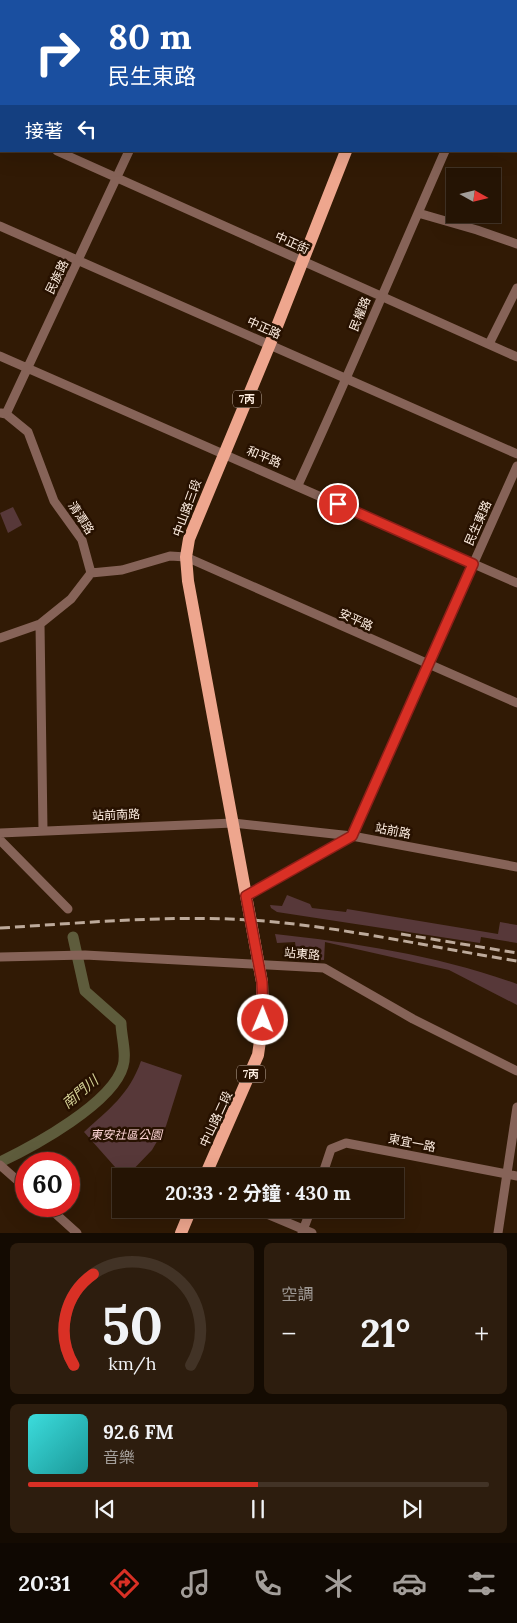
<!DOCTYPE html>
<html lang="zh-TW">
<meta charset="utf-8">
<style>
:root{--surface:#251404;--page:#2d1d0e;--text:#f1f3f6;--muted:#a39e9a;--line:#423326;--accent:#d93025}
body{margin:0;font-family:Lora,"Noto Sans TC",serif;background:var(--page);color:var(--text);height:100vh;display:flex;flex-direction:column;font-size:19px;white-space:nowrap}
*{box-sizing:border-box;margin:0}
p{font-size:16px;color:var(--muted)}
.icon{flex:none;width:28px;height:28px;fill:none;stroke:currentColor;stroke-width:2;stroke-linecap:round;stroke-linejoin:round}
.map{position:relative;height:1233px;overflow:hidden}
.side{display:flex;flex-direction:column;gap:10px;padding:10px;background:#140b02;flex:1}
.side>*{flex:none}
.top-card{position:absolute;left:0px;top:0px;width:518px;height:152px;box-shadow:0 5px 20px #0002,0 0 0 1px var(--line);background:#1a4fa0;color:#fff;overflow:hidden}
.needle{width:32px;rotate:98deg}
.tools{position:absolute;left:446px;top:168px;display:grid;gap:10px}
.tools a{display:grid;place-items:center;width:55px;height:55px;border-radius:0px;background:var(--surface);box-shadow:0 5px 20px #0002,0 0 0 1px var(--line);font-size:25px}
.speed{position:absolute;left:15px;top:1152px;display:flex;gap:10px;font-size:25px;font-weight:700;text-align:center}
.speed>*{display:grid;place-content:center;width:65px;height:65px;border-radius:50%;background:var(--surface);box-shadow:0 5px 20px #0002,0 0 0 1px var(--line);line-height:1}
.speed .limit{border:8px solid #d22;background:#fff;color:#111}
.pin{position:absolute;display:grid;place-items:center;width:42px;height:42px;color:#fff;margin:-21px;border:2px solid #fff;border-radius:50%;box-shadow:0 1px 5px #0007}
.me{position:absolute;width:55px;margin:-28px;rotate:1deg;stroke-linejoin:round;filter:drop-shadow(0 0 4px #0008)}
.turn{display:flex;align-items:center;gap:18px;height:105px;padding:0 25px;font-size:22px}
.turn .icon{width:65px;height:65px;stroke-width:2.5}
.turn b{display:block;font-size:35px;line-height:42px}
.then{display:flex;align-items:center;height:48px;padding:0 25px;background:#0003;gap:10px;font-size:19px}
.big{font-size:38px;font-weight:700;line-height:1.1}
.side .tile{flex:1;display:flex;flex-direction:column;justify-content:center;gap:8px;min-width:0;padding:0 18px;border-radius:8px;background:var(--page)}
.side .dial{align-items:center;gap:0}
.dial svg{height:130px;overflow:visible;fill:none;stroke:var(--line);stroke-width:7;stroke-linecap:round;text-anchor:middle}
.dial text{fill:var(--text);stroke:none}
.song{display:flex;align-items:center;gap:15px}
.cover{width:60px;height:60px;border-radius:8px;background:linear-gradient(135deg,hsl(180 70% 55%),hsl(180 70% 35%))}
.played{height:5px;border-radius:2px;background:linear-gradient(90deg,var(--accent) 50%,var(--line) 50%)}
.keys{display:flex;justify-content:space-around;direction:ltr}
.heat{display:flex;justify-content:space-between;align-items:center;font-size:28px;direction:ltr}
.side .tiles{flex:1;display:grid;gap:10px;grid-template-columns:1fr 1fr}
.tile:last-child{grid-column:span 2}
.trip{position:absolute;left:112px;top:1168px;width:292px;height:50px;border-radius:0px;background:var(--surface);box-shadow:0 5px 20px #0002,0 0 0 1px var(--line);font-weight:700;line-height:50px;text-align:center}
.tabs{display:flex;height:80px;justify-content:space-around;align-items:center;background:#0f0802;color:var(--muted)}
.tabs .icon{width:35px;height:35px}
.tabs .active{color:var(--accent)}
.tabs b{font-size:22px;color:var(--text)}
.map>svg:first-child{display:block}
.green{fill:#573839}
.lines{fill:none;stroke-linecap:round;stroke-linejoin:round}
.canal{stroke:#5e5c3c;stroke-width:11}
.minor{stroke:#866358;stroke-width:9}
.primary{stroke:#eea68e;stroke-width:12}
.rail{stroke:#bdaa9b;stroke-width:3;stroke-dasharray:10 5;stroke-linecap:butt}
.route-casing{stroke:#8d1f18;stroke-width:12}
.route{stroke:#d93025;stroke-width:9}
.labels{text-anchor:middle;stroke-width:5;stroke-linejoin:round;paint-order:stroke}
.shield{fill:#271100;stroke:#beac9e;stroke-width:1}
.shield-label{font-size:11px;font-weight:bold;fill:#ffefe2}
.street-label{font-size:12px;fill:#ffefe2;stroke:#271100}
.park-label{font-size:12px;font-style:italic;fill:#fcd3d3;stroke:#271100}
.water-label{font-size:14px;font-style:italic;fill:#d6d397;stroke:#271100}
</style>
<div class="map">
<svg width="517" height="1233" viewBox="0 0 517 1233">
<rect width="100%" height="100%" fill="#311a05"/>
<path class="green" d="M13 507 22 525 8 533 0 513Z
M287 895 310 904 312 908 346 912 347 909 498 934 500 922 517 925V943L481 937 480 943 277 912 271 908 270 905 282 906Z
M275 934C357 943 439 956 517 984V1005L449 970 325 942 324 960 301 959 296 949 295 942 277 943Z
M141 1061 182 1075 166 1126 152 1150 127 1176H123L84 1132C109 1109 129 1095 141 1061Z"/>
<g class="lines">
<path class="canal" d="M0 1162C34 1146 113 1103 123 1066 127 1054 121 1035 121 1023L85 991 73 937"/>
<path class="minor" d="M372 0 375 1
M199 1 200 0
M512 1 513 0
M516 62H517
M0 125H1
M57 151 517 357
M418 213 477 230 517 244
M0 226 517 454
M489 344 517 288
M0 356 517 583
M1 413 6 414 28 432 54 501 82 540 91 573
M6 414 129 151
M298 485C349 375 396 263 445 151
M91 573 122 570 170 556 186 557 517 703
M40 624 43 830
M0 638 40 624 71 599 91 573
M0 833 233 823 352 836 517 867
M0 840 68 909
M247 896 352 836 517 466
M0 957 85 955 324 968 413 1019 517 1071
M0 1165 26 1188
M322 1176 331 1149 346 1143 517 1176
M47 1206 77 1233
M255 1209 312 1233
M302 1233 311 1209
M498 1233 517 1107"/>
<path class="primary" d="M406 1 407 0
M205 1176 258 1055 263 1020 262 982 188 581 186 557 189 539 270 344 346 151
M181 1233 191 1209"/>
<path class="rail" d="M0 928C83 923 167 915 250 920 340 926 429 947 517 961
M401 934 517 953"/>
</g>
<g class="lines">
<g class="route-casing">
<path id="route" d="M263 1020 262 982 246 896 352 836 473 564 338 504"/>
</g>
<use href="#route" class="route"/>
</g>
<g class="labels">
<g class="shield">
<rect x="233" y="390.5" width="28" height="17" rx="4"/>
<rect x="237" y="1065.5" width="28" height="17" rx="4"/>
</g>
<g class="shield-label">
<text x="247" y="403">7丙</text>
<text x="251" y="1078">7丙</text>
</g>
<g class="street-label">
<text transform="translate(292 243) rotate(24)" y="4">中正街</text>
<text transform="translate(57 277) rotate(-64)" y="4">民族路</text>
<text transform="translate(360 314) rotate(-68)" y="4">民權路</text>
<text transform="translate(264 328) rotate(24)" y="4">中正路</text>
<text transform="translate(264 457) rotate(23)" y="4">和平路</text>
<text transform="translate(187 508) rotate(-70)" y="4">中山路三段</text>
<text transform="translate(81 518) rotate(57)" y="4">清潭路</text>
<text transform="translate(478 523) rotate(-66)" y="4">民生東路</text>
<text transform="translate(356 620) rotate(24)" y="4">安平路</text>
<text transform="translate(116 815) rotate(-2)" y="4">站前南路</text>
<text transform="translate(393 831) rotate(11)" y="4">站前路</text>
<text transform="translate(302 954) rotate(5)" y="4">站東路</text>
<text transform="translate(216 1119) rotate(-65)" y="4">中山路二段</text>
<text transform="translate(412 1143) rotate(11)" y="4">東宜一路</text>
</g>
<g class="park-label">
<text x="126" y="1139">東安社區公園</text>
</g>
<g class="water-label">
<text transform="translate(80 1092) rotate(-40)" y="5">南門川</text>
</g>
</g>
</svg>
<div class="tools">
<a><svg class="needle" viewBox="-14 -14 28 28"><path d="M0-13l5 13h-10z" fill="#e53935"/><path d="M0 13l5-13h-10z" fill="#a39e9a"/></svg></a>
</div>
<div class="speed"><div class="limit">60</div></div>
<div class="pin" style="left:338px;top:504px;background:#d93025"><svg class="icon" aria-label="arrive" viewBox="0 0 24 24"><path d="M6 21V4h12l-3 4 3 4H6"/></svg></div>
<svg class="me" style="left:263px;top:1020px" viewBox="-20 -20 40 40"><circle r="17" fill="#d93025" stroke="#fff" stroke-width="3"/><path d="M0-11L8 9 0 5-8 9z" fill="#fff"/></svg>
<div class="trip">20:33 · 2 分鐘 · 430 m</div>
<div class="top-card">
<div class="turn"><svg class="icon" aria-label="right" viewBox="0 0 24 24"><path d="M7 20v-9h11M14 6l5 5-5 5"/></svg><div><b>80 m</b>民生東路</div></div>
<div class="then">接著<svg class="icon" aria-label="left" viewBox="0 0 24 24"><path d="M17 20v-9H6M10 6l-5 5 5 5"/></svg></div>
</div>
</div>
<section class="side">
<div class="tiles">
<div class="tile dial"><svg viewBox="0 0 100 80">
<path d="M14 69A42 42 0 1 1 86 69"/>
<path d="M14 69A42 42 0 0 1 26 13" stroke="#d93025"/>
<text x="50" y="56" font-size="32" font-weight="700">50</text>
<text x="50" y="72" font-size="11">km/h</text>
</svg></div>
<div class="tile"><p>空調</p>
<div class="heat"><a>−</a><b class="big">21°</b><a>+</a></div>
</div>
<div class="tile">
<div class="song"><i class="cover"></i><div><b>92.6 FM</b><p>音樂</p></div></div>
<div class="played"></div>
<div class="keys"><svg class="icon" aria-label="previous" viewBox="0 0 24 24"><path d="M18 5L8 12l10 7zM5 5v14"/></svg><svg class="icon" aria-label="pause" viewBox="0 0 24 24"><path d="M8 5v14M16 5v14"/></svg><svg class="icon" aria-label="next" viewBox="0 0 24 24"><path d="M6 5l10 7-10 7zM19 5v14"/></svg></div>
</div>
</div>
</section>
<nav class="tabs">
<b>20:31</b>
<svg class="icon active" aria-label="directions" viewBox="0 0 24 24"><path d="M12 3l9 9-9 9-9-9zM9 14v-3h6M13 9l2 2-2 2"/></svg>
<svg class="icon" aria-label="music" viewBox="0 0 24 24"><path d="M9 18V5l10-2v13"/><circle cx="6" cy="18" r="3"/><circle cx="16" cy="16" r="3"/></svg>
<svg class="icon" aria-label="phone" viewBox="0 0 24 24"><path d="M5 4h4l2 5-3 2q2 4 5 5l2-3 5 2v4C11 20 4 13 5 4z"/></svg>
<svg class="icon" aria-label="climate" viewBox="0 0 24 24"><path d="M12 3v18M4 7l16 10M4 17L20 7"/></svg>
<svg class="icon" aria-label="car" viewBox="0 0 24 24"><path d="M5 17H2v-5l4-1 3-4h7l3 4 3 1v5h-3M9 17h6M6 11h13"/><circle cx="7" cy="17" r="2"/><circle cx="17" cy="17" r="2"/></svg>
<svg class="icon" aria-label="filters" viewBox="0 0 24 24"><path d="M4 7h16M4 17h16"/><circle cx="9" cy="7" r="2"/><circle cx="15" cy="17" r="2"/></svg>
</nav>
